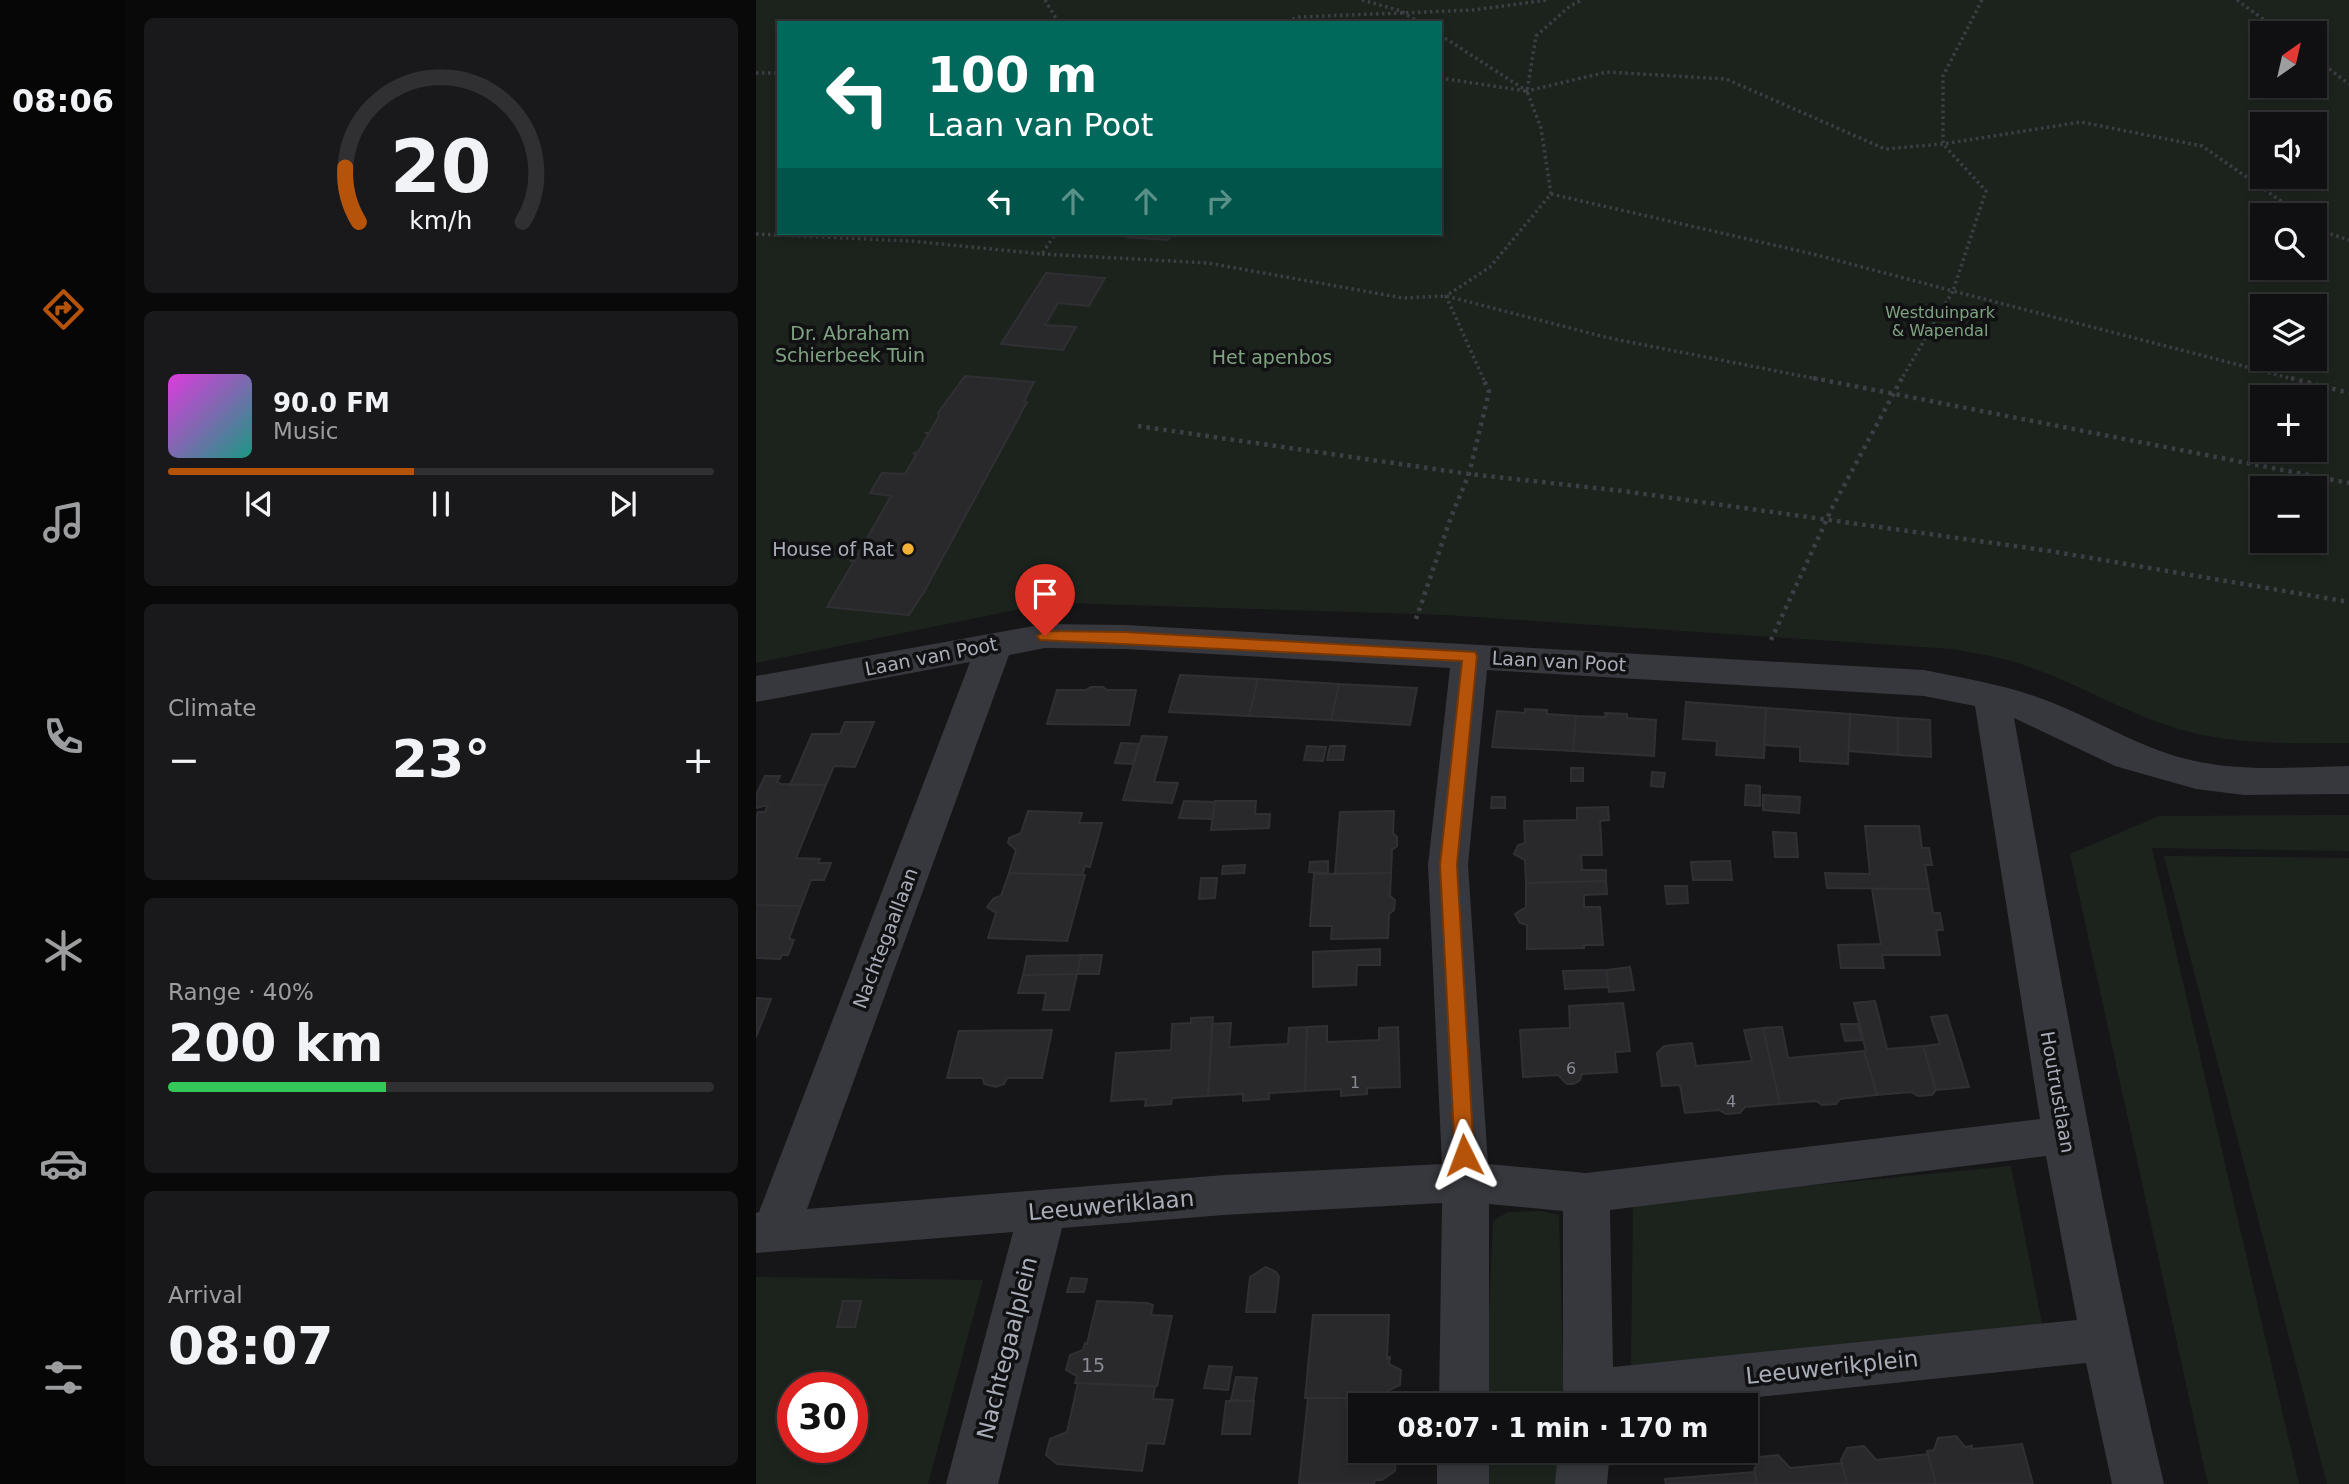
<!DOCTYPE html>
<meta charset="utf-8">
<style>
:root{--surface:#101012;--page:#19191b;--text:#f1f3f6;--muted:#9c9d9f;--line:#303032;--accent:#b45309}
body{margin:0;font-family:"DejaVu Sans",sans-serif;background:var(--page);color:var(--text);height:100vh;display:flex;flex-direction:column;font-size:26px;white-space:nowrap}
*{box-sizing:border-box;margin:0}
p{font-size:23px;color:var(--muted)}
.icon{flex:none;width:38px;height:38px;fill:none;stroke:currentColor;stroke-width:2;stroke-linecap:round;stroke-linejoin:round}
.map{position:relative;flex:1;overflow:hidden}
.panel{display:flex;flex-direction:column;gap:18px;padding:18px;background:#09090a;width:630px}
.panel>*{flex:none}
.banner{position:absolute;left:21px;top:21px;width:665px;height:214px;border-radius:0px;box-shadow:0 4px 10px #0003,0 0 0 2px var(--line);background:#00695c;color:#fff;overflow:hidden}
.needle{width:46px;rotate:34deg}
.controls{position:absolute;left:1494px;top:21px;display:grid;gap:14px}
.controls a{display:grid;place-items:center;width:77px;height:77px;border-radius:0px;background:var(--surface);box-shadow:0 4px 10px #0003,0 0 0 2px var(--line);font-size:35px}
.speed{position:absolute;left:21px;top:1372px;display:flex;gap:14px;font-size:35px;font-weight:700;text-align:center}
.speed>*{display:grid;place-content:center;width:91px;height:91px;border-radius:50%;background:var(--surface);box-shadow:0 4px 10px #0003,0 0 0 2px var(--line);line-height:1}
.speed .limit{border:10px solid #d22;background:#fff;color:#111}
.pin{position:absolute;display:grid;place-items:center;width:60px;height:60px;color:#fff;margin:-72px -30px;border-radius:50% 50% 50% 0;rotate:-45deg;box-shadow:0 0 7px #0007}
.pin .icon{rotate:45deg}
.me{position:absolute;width:77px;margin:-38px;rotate:357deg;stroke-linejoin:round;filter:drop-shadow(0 0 5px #0008)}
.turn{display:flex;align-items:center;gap:24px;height:147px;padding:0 35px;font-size:32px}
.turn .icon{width:91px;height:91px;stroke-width:2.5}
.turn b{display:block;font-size:49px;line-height:60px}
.lanes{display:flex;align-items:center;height:66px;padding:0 35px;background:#0003;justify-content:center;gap:35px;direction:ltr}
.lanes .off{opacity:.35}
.big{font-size:52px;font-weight:600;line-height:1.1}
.panel .widget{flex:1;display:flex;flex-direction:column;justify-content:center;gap:10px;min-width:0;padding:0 24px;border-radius:10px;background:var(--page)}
.panel .dial{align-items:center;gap:0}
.dial svg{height:182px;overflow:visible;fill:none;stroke:var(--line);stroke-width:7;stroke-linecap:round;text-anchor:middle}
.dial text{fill:var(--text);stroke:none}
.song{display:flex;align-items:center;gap:21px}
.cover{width:84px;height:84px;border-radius:10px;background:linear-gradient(135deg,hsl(300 70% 55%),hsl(170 70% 35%))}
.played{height:7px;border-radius:4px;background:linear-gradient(90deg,var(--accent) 45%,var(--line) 45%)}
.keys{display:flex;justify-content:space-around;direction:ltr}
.heat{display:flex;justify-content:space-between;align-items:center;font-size:38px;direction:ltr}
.charge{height:10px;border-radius:5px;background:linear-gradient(90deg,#34c759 40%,var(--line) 0)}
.trip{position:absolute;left:592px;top:1393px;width:410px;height:70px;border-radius:0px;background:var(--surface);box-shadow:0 4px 10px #0003,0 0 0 2px var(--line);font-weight:600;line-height:70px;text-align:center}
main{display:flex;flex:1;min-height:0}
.dock{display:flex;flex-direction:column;width:126px;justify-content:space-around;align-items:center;background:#060607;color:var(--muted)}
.dock .icon{width:49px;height:49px}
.dock .current{color:var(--accent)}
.dock b{font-size:32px;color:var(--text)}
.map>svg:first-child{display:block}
.green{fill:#1c231d;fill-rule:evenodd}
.building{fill:#29292c;stroke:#303034;stroke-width:2}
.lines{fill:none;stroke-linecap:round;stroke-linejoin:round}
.path-far1{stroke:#3d3f44;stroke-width:3.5;stroke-dasharray:2.5 3.5;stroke-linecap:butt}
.path{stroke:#3d3f44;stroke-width:4.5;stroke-dasharray:3.5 5;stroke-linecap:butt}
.minor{fill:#37383d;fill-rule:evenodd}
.route{fill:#b45309;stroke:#753606;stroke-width:2}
.poi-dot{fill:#f2b134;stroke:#111113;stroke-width:2.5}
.labels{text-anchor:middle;stroke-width:7;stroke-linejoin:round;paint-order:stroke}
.far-park-label{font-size:16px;fill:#7fa381;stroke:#111113}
.number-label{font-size:16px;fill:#888b94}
.park-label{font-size:19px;fill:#7fa381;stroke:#111113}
.poi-label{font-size:19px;fill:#a8adb8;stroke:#111113;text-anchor:end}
.street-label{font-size:19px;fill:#a8adb8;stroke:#111113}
.near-number-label{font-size:19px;fill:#888b94}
.near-street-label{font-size:23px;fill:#a8adb8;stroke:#111113}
</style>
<main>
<nav class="dock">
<b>08:06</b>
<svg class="icon current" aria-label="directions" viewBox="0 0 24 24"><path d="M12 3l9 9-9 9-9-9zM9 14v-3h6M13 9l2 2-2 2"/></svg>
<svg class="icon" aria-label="music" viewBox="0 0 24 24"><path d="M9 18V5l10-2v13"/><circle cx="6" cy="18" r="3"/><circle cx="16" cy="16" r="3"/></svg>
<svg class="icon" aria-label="phone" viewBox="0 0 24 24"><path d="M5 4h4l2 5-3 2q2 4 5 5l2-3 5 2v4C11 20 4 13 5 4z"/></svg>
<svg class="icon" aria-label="climate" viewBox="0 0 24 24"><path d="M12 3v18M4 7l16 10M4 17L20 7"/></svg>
<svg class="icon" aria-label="car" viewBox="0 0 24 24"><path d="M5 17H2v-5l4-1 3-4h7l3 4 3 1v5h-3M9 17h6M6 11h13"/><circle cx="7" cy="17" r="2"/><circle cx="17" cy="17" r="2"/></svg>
<svg class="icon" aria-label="filters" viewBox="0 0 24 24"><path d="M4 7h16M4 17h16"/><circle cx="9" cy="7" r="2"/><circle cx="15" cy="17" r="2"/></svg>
</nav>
<section class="panel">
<div class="widget dial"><svg viewBox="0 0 100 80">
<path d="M14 69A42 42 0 1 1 86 69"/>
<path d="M14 69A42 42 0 0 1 8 45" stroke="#b45309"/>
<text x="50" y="56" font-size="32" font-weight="700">20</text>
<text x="50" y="72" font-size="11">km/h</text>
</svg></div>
<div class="widget">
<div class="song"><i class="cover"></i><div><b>90.0 FM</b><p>Music</p></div></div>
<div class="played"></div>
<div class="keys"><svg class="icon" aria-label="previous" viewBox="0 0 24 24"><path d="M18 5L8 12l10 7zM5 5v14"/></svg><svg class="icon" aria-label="pause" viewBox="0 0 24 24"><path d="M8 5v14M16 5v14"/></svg><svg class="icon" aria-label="next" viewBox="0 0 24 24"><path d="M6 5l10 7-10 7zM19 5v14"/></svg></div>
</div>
<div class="widget"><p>Climate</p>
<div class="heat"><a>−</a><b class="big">23°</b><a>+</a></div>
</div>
<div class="widget"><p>Range · 40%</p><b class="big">200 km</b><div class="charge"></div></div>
<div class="widget"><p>Arrival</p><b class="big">08:07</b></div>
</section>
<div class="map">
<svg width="1593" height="1484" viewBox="0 0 1593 1484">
<rect width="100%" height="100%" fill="#161618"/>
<path class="green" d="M0 0H1593V743C1530 743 1468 746 1407 724 1364 709 1323 685 1279 669 1252 658 1224 654 1196 649L690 615 309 603 265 609 0 663ZM23 23H684V233H23ZM1507 33H1559V86H1507ZM1507 124H1559V177H1507ZM1507 215H1559V268H1507ZM1507 306H1559V359H1507ZM1507 397H1559V450H1507ZM1507 488H1559V541H1507Z
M1593 815V851L1396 848 1543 1484H1452L1314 854 1403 816Z
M1408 856 1593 858V1484H1571Z
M1255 1166 1287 1329 875 1367 877 1203Z
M786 1211 803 1215 808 1405H729L737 1221 752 1212Z
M0 1277 227 1280 172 1484H0ZM37 1388H96V1447H37Z
M727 1451H809L810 1484H727Z"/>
<path class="building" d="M373 233H416L412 240 371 237Z
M290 273 349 278 333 306 302 303 289 325 320 327 307 350 245 344Z
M209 376 278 382 268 401 271 402 168 592 153 615 71 607 98 561H95L97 558H100L135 496 114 493 126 473 149 474 160 455 158 453 162 452 172 435 170 433H173L183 416 182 413Z
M424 675 502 679 493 716 413 712Z
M502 679 583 684 575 720 493 716Z
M583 684 661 688 654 725 575 720Z
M335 687H347L351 690H380L373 725 291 724 301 690H330Z
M930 702 1010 708 1008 758 960 755 961 741 927 739Z
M1010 708 1094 714 1092 764 1044 761V747L1008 745Z
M769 709 791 710V714L820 716 817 751 736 747 741 711 769 713Z
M849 713 871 714V718L900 720 898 756 817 751 820 716 850 717Z
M1094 714 1142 718V755L1093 751Z
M1142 718 1174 720 1175 757 1142 755Z
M89 722H118L99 767 78 766 70 785H31L35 783 56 734H84Z
M386 736 411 737 398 782 422 783 416 803 367 800Z
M365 743 383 744 377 764 359 763Z
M551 746 570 747 567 761 548 760Z
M574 746H589L587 760H571Z
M815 768H827V781H815Z
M896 772 909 773 907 787 895 786Z
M9 776H24L21 782 25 784 70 785 40 858 64 859 62 863H75L68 880H55L45 906 0 905V817L2 812H9L12 805 0 808V795Z
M990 785 1004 786V806L989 805Z
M1007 795 1044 797 1043 813 1007 810Z
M736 797H749V808H735Z
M428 801 459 802 457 819 423 818Z
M459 801H500L499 814H514L513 828 455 830Z
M852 807 853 820 844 821 846 855H825L826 870H850V881L770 883 769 860 758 854 762 845 769 843 768 821 821 820V808Z
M272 811 326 813 323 823H346L334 867 329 866 326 875 253 873 260 850 252 843 253 838 265 833Z
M638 811 637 833 641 837V846L636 850 635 873 579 874 584 812Z
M1109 826H1163L1166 848H1173L1176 865H1169L1173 889 1071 888 1069 873 1114 874Z
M1017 832 1040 833 1042 857H1019Z
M572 861V873L553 872 554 862Z
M974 861 976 880H937L935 862Z
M489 865 488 873 466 874 467 866Z
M253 873 329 875 311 941 232 938 240 913 231 907 238 898 245 896Z
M635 873 634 896 639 900 638 910 633 914 632 938 575 939 576 926H554L558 874Z
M445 878H461L459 898 443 899Z
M850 881 851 894 828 895V907H844L847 945H828V948L771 949V925L764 923 759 914 770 907V883Z
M909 886H931L932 903 911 904Z
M1116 889H1173L1177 913H1184L1187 930H1180L1184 955H1126L1128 968H1085L1082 945 1125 944Z
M0 905 45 906 33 939 38 940 32 955H26L24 959 0 958Z
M624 949V965H601L600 985 557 987V952Z
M325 955 321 974 267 975 271 956Z
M325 955H346L343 974H321Z
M874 967 878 990 853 992 850 970Z
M850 970 852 987 809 989 807 971Z
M321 974 313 1010H287L290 993H262L267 975Z
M0 998 15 999 0 1037Z
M1119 1001 1131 1049 1167 1046 1180 1090 1176 1095 1162 1096 1155 1092 1121 1095 1108 1051H1110L1098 1003Z
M867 1003 874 1051 859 1052 861 1072 826 1074 824 1080 818 1084H811L802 1075 767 1077 764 1030 814 1028 813 1006Z
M1191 1015 1213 1087 1180 1090 1167 1046 1184 1044 1175 1017Z
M457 1017 452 1096 416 1098 415 1104 389 1106 390 1099 355 1101 360 1053 415 1050 416 1024 435 1023V1018Z
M475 1023 473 1047 532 1044 533 1028 551 1027 549 1091 513 1093V1099L487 1101V1094L452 1096 456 1024Z
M1085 1024H1102L1106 1040 1089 1041Z
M571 1026V1042L623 1040V1028L642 1027 644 1087 611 1088V1094L585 1096V1089L549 1091 551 1027Z
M1026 1027 1032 1058 1108 1051 1121 1095 1084 1099 1080 1104 1066 1105 1060 1101 1024 1104 1007 1028Z
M1007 1028 1024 1104 989 1107 984 1113 970 1114 963 1110 929 1113 924 1085 906 1086 901 1053 908 1046 936 1043 940 1066 996 1061 988 1030Z
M296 1030 286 1078H251L248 1084 240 1087 228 1084 227 1078H191L203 1031Z
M510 1267 520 1272 523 1277 519 1312H490L494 1277Z
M315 1278 331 1279 328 1292H311Z
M87 1301H105L99 1327H81Z
M341 1301 391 1303 397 1305 395 1315 416 1316 401 1386 319 1383 321 1376 310 1370 314 1355 327 1350 329 1343 331 1344Z
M557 1315H633L631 1358 634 1357 633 1364 645 1370 644 1385 631 1391 628 1398H549Z
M453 1366 476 1367 472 1390 448 1388Z
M480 1377 501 1378 497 1401 475 1400Z
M322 1383 399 1387 397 1399 417 1400 408 1444 391 1443 386 1471 301 1464 290 1455 294 1439 311 1432Z
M552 1398H628V1405H604V1451H631L640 1455 639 1471 626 1480H619L618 1484H543Z
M470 1401H498L494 1434H466Z
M1200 1436 1209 1447 1216 1446V1449L1266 1444 1277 1484H1180L1171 1451 1178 1450 1182 1438Z
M1108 1446 1120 1460 1172 1454 1180 1484H1091L1085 1460 1091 1448Z
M1022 1455 1034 1468 1086 1463 1091 1484H1001L998 1470 1004 1457Z
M999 1472 1001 1484H910L909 1479Z"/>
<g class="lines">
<path class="path-far1" d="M289 0 303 23
M606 0 645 11 664 23
M1226 0 1187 76V144L1230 191 1197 291 1541 380
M1481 0 1526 33
M525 23 543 17 718 10 791 0
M684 35 771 91 851 72 970 79 1129 149 1187 144 1325 122 1446 146 1545 215
M1559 58 1593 84
M0 73H23
M684 78 770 91
M795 194 1057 254 1197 291 1145 380
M1559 225 1569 232 1593 240
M0 234 155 241 286 254 300 233
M286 254 452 263 647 298 690 296 853 338 1066 380
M728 380 690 296 734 267 795 194 785 128 771 91 780 36 814 6 826 0"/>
<path class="path" d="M1057 378 1593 483
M1535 378 1593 393
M382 426 713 474 867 491 1294 551 1593 602
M660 619 695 517 713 474 733 392 727 378
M1015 640 1077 506 1146 378"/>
<path class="minor" d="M289 624 369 625 1168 670C1211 679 1256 686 1297 703 1345 722 1387 750 1439 761 1489 772 1542 767 1593 766V794L1488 795 1440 789 1359 766 1258 718C1304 974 1348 1230 1408 1484H1356L1330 1363 926 1405H807V1211L733 1204V1405H683L686 1203 468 1215 306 1228 242 1484H190L257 1232 0 1253V1213L3 1212 214 662 0 702V676ZM289 648 369 649 694 668 672 865 686 1164 468 1175 51 1209 253 655ZM731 670 1168 696 1219 706 1284 1119 830 1173 732 1164 712 865ZM1290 1156 1321 1320 857 1367 854 1210Z
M681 1451H733V1484H681Z
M802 1451H854L851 1484H799Z"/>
</g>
<path class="route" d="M289 631 369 632 719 652 721 656 701 865 718 1155 715 1161 708 1163 702 1161 699 1155 684 865 706 661 284 640 281 636Z"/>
<circle class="poi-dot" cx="152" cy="549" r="7"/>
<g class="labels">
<g class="far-park-label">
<text x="1184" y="318">Westduinpark<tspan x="1184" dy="18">&amp; Wapendal</tspan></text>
</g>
<g class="number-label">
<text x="815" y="1074">6</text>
<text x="599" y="1088">1</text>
<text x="975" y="1107">4</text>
</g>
<g class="park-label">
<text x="94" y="340">Dr. Abraham<tspan x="94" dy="22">Schierbeek Tuin</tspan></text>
<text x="516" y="364">Het apenbos</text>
</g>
<g class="poi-label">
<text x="138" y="556">House of Rat</text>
</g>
<g class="street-label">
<text transform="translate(175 656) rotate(-11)" y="7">Laan van Poot</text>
<text transform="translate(803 661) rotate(3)" y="7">Laan van Poot</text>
<text transform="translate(129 938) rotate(-69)" y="7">Nachtegaallaan</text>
<text transform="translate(1302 1092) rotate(80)" y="7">Houtrustlaan</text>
</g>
<g class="near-number-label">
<text x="337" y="1372">15</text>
</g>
<g class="near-street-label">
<text transform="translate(355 1205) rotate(-5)" y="8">Leeuweriklaan</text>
<text transform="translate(251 1348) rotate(-76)" y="8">Nachtegaalplein</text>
<text transform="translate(1076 1367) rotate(-6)" y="8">Leeuwerikplein</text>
</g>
</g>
</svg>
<div class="controls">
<a><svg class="needle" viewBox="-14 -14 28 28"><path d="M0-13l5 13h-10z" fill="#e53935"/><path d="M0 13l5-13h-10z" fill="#9c9d9f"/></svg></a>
<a><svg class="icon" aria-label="sound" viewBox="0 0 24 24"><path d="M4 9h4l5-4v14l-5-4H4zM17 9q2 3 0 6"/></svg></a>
<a><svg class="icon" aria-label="search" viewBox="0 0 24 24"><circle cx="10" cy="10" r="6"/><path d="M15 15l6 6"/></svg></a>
<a><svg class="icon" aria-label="layers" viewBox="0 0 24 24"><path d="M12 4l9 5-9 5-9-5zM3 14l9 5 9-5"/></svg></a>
<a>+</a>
<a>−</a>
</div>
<div class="speed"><div class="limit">30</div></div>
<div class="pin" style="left:289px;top:636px;background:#d93025"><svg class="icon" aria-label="arrive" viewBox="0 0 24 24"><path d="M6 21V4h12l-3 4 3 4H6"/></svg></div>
<svg class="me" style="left:708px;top:1155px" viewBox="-20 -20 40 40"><path d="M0-17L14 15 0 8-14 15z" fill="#b45309" stroke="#fff" stroke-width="4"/></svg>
<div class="trip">08:07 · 1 min · 170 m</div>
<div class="banner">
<div class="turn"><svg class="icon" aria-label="left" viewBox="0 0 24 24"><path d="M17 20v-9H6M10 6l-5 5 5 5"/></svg><div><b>100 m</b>Laan van Poot</div></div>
<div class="lanes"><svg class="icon" aria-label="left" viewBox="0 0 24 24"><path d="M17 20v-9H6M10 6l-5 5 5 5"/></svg><svg class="icon off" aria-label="ahead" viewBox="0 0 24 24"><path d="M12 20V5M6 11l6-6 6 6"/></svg><svg class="icon off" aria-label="ahead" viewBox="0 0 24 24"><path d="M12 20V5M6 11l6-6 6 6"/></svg><svg class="icon off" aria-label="right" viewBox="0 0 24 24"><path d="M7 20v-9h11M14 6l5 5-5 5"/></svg></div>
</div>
</div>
</main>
